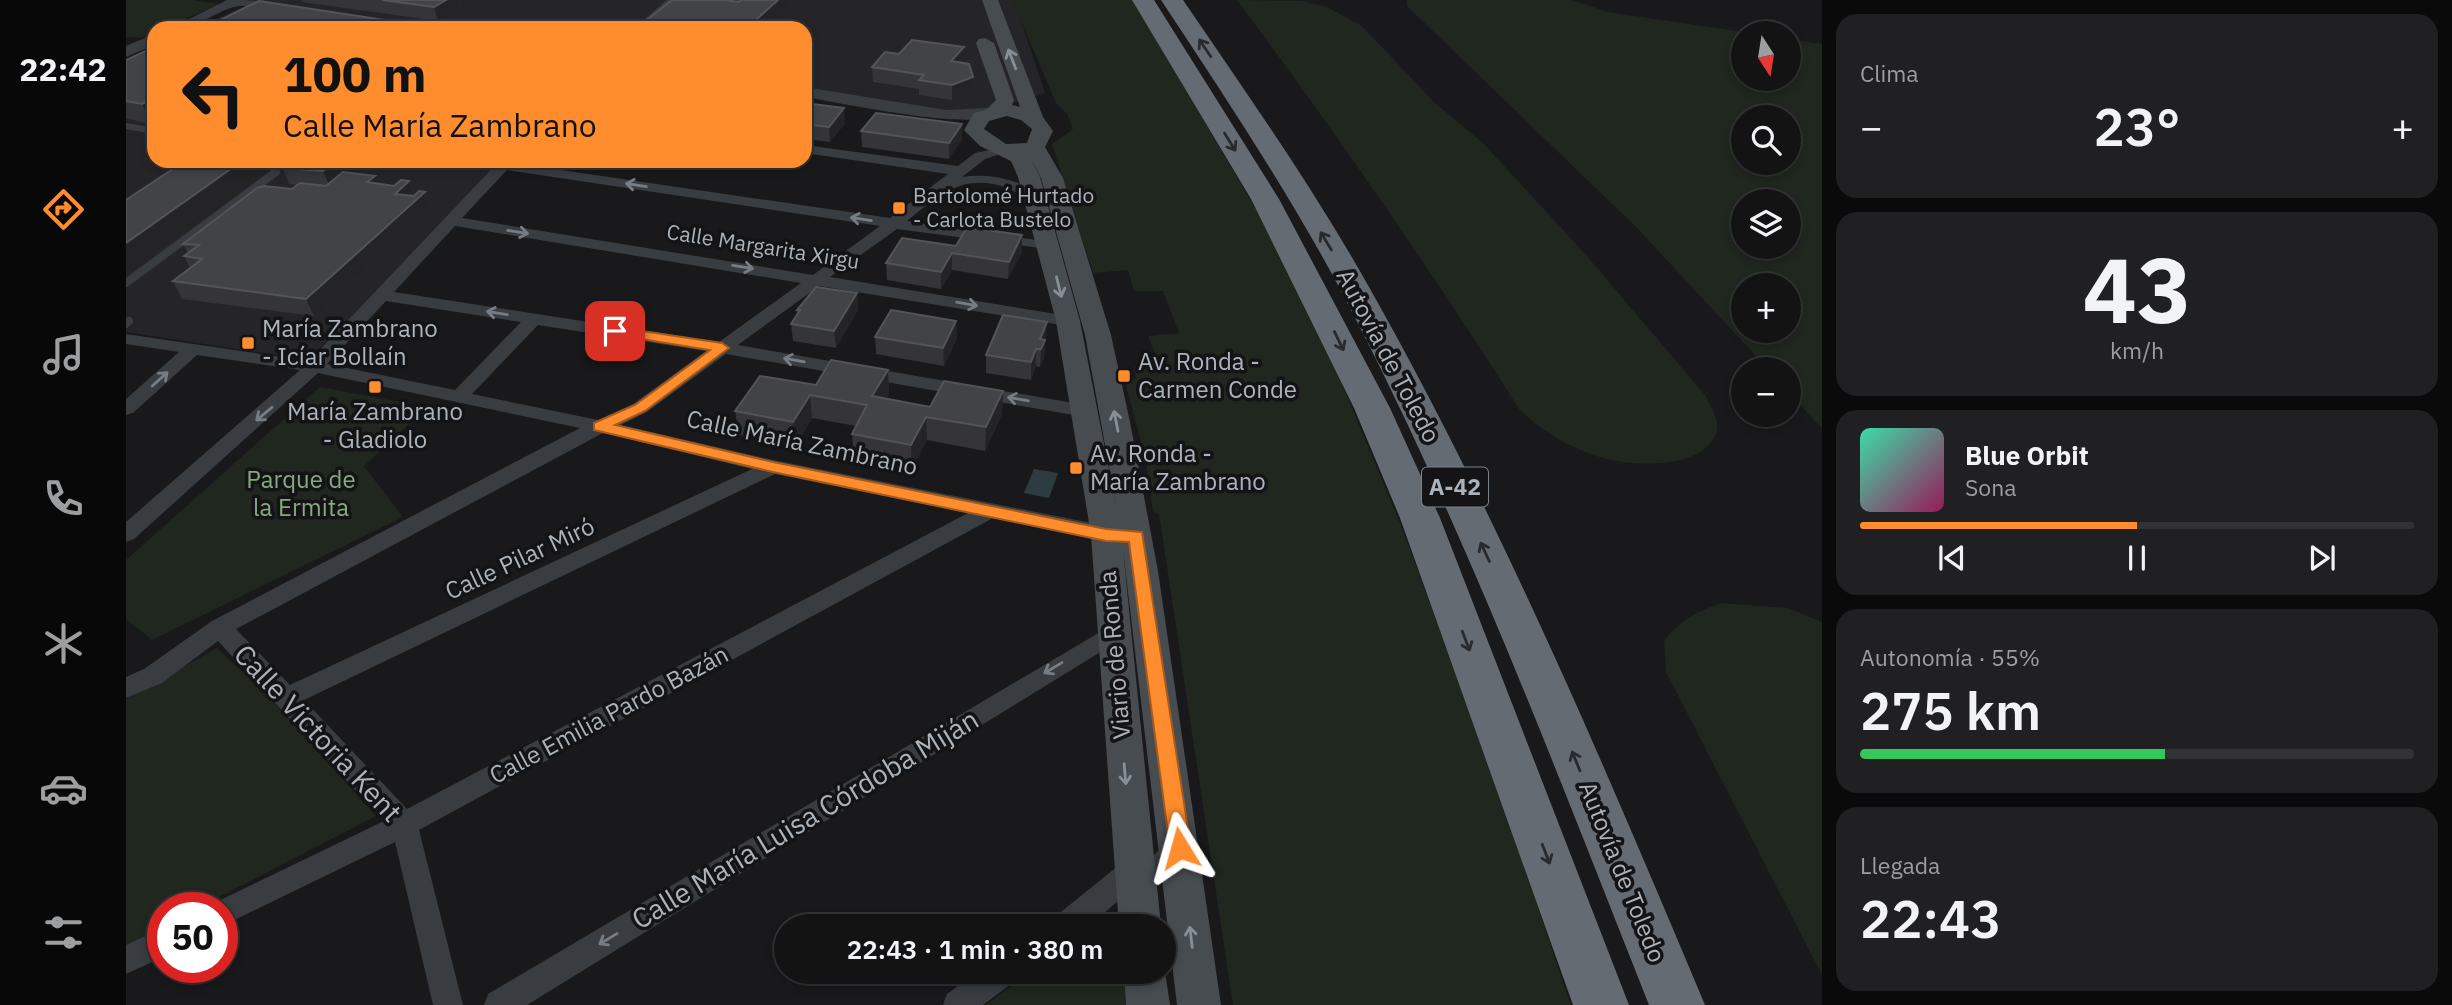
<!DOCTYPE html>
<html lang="es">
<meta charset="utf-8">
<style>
:root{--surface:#131314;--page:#202022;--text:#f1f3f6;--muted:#9d9ea0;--line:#323234;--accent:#ff8c2d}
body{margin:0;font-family:"IBM Plex Sans",sans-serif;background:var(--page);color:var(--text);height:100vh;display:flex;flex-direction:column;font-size:26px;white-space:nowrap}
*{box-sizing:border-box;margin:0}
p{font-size:23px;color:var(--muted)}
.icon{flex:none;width:38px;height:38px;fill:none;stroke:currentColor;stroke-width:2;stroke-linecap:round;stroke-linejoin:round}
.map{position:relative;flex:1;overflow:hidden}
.sheet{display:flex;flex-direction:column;gap:14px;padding:14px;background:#0a0a0b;width:630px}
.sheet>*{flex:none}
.banner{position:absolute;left:21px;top:21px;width:665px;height:147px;border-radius:21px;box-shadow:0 4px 10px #0003,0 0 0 2px var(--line);background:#ff8c2d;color:#111;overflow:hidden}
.needle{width:46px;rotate:168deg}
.tools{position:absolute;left:1605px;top:21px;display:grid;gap:14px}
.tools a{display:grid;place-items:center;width:70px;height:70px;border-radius:50%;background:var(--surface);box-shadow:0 4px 10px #0003,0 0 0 2px var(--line);font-size:35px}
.speed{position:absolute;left:21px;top:892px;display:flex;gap:14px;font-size:35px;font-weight:700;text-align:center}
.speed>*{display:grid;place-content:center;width:91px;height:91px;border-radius:50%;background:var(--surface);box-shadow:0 4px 10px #0003,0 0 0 2px var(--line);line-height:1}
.speed .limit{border:10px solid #d22;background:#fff;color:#111}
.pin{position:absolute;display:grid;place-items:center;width:60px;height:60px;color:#fff;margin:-30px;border-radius:14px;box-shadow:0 4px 10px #0006}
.me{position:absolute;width:77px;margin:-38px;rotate:352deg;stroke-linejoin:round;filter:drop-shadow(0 0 5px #0008)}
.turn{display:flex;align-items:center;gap:24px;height:147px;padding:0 21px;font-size:32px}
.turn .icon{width:91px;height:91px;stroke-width:2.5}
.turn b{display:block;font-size:49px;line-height:60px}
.big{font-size:52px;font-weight:600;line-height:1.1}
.sheet .tile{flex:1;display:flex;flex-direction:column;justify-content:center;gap:10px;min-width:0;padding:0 24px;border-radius:21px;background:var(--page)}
.sheet .dial{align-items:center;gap:0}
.dial b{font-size:91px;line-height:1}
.song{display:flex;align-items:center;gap:21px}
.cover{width:84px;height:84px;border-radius:10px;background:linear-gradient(135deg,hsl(160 70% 55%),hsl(330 70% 35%))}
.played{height:7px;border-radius:4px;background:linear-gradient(90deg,var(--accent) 50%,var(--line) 50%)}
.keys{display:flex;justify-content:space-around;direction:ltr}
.heat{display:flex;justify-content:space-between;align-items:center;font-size:38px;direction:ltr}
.charge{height:10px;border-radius:5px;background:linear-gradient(90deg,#34c759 55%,var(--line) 0)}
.trip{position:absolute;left:648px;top:914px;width:402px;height:70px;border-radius:35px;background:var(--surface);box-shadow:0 4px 10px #0003,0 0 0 2px var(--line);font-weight:600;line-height:70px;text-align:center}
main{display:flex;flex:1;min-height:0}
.dock{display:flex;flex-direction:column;width:126px;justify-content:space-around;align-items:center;background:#080808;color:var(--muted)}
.dock .icon{width:49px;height:49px}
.dock .selected{color:var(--accent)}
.dock b{font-size:32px;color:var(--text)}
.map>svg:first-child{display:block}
.built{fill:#252529}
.green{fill:#1f271e;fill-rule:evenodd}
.water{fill:#2d3c41}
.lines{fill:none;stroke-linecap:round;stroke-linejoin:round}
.service-far1{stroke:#393c41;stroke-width:6}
.service{stroke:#393c41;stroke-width:8}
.minor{fill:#393c41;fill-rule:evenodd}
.tertiary{fill:#393c41;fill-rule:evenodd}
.secondary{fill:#474c51;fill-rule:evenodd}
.motorway{fill:#656b72;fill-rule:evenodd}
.wall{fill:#353539}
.shaded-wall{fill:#242427}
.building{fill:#414347;stroke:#525459;stroke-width:2}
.oneway{stroke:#282a2d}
.oneway2{stroke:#878f97}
.oneway3{stroke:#777d85}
.route{fill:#ff8c2d;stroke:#a65b1d;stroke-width:2}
.poi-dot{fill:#ff8c2d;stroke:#141416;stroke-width:2.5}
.labels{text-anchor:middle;stroke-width:7;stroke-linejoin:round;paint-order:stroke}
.far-poi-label{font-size:21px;fill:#aab3bc;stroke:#141416;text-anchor:start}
.far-street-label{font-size:21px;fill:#aab3bc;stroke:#141416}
.shield{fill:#141416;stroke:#7d838a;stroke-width:2}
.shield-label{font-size:23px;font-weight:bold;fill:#aab3bc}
.poi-label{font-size:24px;fill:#aab3bc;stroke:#141416;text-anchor:start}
.street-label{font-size:24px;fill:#aab3bc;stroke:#141416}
.park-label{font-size:24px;fill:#86a97f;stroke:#141416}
.near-street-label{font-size:28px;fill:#aab3bc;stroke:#141416}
</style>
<main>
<nav class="dock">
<b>22:42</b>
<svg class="icon selected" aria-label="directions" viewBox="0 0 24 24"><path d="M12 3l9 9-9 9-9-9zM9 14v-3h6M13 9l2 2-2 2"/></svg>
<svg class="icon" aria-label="music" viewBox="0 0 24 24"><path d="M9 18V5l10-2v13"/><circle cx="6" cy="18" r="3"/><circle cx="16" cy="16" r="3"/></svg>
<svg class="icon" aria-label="phone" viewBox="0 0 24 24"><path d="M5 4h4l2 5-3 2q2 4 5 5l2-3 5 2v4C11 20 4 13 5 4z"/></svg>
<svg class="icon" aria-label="climate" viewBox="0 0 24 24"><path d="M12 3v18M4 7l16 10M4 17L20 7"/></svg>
<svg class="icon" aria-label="car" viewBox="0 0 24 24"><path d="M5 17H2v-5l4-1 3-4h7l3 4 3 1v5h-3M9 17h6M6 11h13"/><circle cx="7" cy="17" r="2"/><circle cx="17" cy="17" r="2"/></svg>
<svg class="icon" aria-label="filters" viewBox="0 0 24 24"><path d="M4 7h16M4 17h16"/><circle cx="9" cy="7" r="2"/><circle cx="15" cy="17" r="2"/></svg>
</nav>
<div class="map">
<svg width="1696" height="1005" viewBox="0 0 1696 1005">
<rect width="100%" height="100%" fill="#19191b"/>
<path class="built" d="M132 0H888L919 93 844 115 679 88V28H69Z
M28 47V161H373L183 360 0 332V59Z"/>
<path class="green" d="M0 0H67L93 4 40 28H28V33C19 38 10 38 0 37Z
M886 0H1007L1150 243 1204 355 1276 528 1362 761 1445 1005H1107L1033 514 1027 512 1020 462 999 381 1010 379 1008 367 1034 366 1022 336 1053 333 1037 291H1008L1002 270 967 273 926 144 947 129 941 114 930 103Z
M1111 0 1176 1 1201 7 1236 26 1308 102 1357 143 1460 255 1579 395C1584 405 1593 418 1591 430 1581 470 1510 466 1480 459 1447 450 1417 433 1393 409 1304 268 1210 133 1111 0Z
M1281 0H1446L1482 12 1624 33H1617V79H1662L1663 39 1696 44V429L1663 392 1662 369H1642L1510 227 1281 6ZM1617 117H1662V163H1617ZM1617 201H1662V247H1617ZM1617 285H1662V331H1617Z
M194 387 301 407 238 466 277 517 26 640 0 619V560Z
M1597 603 1662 608 1696 622V975L1540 672 1538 641C1555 619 1571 611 1597 603Z
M91 648 142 696 250 816 72 908H37V927L0 946V699Z
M906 971H1029L1031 1005H860Z"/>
<path class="water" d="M908 469 932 473 923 498 898 493Z"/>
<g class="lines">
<path class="service-far1" d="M0 126 28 131
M127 161 145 163 148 169"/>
<path class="service" d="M0 283 150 172 147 167
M0 324 3 321"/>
<path class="minor" d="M541 0H554L521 28H508Z
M679 145 832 166 849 153 878 147V153L859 159 836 177C864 173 887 179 912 192V198C901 201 892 192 881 188 837 172 812 196 781 221L923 242 929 244V250L771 229 704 277 942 316 951 321 942 326 693 286 612 345 959 405 969 411 959 417 600 354 521 412 495 425 647 460 991 528 999 531 1002 536 999 541 991 544 867 518 293 830 337 1005H307L269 842 96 926V908H84L86 904 258 821 92 641 36 683 0 698V677L18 669 86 621 454 428 192 373 8 539 0 542V522L174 370 71 355 7 413 0 415V399L53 352 0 344V334L183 361 373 161 764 218 822 174 679 153ZM381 170 754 226 687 275 336 218ZM329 226 675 283 593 342 268 292ZM260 301 395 322 329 390 201 364ZM412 325 580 351 507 404 472 420 346 394ZM477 433 626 469 164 685 110 629ZM649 474 842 513 281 809 178 700Z
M986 625 994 628 998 634 994 640 401 1005H358L362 994Z
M1054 836 1064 839 1068 848 1044 877 1014 882 963 926H926L930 916 998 861 1027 856 1044 839Z
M37 928V957L0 974V945Z
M853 971H893L889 981 857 1005H817L821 994Z"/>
<path class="tertiary" d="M101 0C120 0 155 0 169 9 157 20 131 5 115 6 94 7 77 28 45 28Z
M28 34V45L0 57V46Z
M679 87 820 110 862 108 871 113C853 133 710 102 679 97Z"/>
<path class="secondary" d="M856 0H872L917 117 927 131 919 147 937 178 985 335 1004 422 1032 571 1095 1005H1051L997 550 1035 926H993L965 535 930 321 892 177 885 161 854 146 838 130 848 113 860 110 870 100 850 43 853 39 859 38 868 43 888 100 886 105 894 107ZM881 116 895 120 906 129 901 143 880 144 858 129 863 121ZM904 157 915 178 959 335 990 505 954 321 914 177Z
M1038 965 1044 1005H1000L998 971H1038Z"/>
<path class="motorway" d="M1006 0H1028L1153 199 1264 408 1314 518 1503 1005H1447L1274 518 1228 408 1125 199Z
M1035 0H1057C1121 94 1187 187 1243 287 1373 517 1477 762 1579 1005H1523C1427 763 1335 518 1213 287 1160 188 1097 94 1035 0Z"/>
</g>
<path class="wall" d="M175 0H332L334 8 312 21 176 2Z
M546 0H663L664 9 643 28H519L517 23Z
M28 47V124L26 125 0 118V60Z
M838 47 837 63 847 92 826 100 793 95V89L747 82 746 67 773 54Z
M679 103 719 123 704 142 679 139Z
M735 131 836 139 823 159 736 147Z
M157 168 223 170 221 172 252 184 268 186 283 181 289 195 299 192 305 208 188 316 56 299 47 281 64 268 58 256 62 253 57 244 166 189 172 185 163 184Z
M896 235V252L882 279 826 270 815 289 761 280 760 263 830 246Z
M731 293 732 310 710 348 667 341 665 324 671 315V310Z
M830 321 831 338 818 366 750 354 749 337Z
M921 322 918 358 914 367 910 366 905 380 860 373V355Z
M762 370 763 394 761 398 804 407 877 391 876 414 859 451 801 440 786 468 728 457 726 434 730 426 686 418 670 446 613 435 609 411 690 385Z"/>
<path class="shaded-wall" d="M320 0H332L334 8 312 21 308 7Z
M652 0H663L664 9 643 28H621Z
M272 22 274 28H261Z
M838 47V62L825 76V61Z
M847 77V92L826 100V85Z
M22 101 28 113V124L26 125 16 104Z
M718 108 719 123 704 142 703 127Z
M836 124V139L823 159V143Z
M116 161H132L136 170 132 178 0 274V243Z
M209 161H219L223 170 204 187 197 171Z
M249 176 255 192 241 182Z
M283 181 289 197 269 194Z
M299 192 305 208 188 316 180 299Z
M896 235V252L882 279 883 262Z
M826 253V270L815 289V272Z
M731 293 732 310 710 348 708 331Z
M830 321 831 338 818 366 817 348Z
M921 322 918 358 914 367 915 349 914 339Z
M910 349V366L905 380V362Z
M762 370 763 394 748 419 746 396Z
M877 391 876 414 859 451 860 427Z
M684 395 686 418 670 446 667 422Z
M800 417 801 440 786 468 785 445Z"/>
<path class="building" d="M256 0H320L308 7Z
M546 0H598L613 2 615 0H652L621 28H543L545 26 517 23Z
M133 1 272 22 261 28H78Z
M786 40 838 47 825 61 843 64 847 77 826 85 793 80 798 75 746 67 759 52 773 54Z
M28 47V102L22 101 16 104 0 101V60Z
M679 103 718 108 703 127 679 124Z
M750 113 836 124 823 143 735 131Z
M59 161H116L0 243V200Z
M166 161H209L197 171 157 168Z
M217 172 249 176 241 182 268 186 275 180 283 181 269 194 288 196 293 191 299 192 180 299 47 281 76 259 58 256 73 245 57 244 131 188 138 186 166 189 174 183 200 186Z
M841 227 896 235 883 262 826 253 815 272 760 263 776 238 830 246Z
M690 287 731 293 708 331 665 324 674 310H671Z
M765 310 830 321 817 348 749 337Z
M877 315 921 322 914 339 919 340 915 349H910L905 362 860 355Z
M705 360 762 370 746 396 804 407 818 381 877 391 860 427 800 417 785 445 726 434 741 405 684 395 667 422 609 411 634 376 690 385Z"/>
<defs><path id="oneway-shaft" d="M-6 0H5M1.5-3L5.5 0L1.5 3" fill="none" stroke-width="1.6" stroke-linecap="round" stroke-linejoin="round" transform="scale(1.75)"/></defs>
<g class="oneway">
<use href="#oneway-shaft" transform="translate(1079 48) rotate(-124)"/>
<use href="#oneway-shaft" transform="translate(1104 142) rotate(58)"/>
<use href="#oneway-shaft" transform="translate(1200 241) rotate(-121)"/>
<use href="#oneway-shaft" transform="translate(1213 341) rotate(64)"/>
<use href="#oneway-shaft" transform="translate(1359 552) rotate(-115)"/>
<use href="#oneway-shaft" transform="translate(1340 641) rotate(69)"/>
<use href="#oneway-shaft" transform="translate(1450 761) rotate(-112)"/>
<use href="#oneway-shaft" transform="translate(1420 854) rotate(69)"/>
</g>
<g class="oneway2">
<use href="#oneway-shaft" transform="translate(886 59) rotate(-111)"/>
<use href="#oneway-shaft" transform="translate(933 287) rotate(76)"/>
<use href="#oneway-shaft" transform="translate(990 421) rotate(-101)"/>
<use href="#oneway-shaft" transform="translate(999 774) rotate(85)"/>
<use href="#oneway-shaft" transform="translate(1065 937) rotate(-97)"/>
</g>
<g class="oneway3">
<use href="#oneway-shaft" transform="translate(510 185) rotate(-171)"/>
<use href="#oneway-shaft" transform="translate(735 219) rotate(-171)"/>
<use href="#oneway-shaft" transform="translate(392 232) rotate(9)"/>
<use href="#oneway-shaft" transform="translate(617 267) rotate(9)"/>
<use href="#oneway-shaft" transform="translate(841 304) rotate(10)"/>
<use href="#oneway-shaft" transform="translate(371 313) rotate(-171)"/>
<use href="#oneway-shaft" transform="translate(668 360) rotate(-170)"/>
<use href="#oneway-shaft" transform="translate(34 379) rotate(-42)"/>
<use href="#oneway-shaft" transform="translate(892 399) rotate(-170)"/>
<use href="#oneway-shaft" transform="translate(138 414) rotate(140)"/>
<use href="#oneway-shaft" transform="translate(927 668) rotate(149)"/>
<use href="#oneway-shaft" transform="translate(482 939) rotate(149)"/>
</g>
<path class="route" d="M489 327 596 343 603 348 519 411 489 425 647 462 980 529 1016 532 1065 848 1062 854 1054 857 1047 854 1044 848 1003 542 980 541 647 472 468 430V423L509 405 584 350 484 334V328Z"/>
<g class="poi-dot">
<rect x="766" y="201" width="14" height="14" rx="3.5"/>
<rect x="115" y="336" width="14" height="14" rx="3.5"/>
<rect x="991" y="369" width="14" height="14" rx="3.5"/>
<rect x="242" y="380" width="14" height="14" rx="3.5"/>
<rect x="943" y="461" width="14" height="14" rx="3.5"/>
</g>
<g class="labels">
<g class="far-poi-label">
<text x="787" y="203">Bartolomé Hurtado<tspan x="787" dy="24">- Carlota Bustelo</tspan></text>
</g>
<g class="far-street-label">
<text transform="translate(637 247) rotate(9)" y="7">Calle Margarita Xirgu</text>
</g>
<rect class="shield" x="1296" y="467.5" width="66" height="39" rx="5"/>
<g class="shield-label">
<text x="1329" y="495">A-42</text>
</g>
<g class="poi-label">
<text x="136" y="337">María Zambrano<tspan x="136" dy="28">- Icíar Bollaín</tspan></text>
<text x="1012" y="370">Av. Ronda -<tspan x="1012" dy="28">Carmen Conde</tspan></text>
<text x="249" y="420" text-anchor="middle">María Zambrano<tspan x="249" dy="28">- Gladiolo</tspan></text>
<text x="964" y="462">Av. Ronda -<tspan x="964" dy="28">María Zambrano</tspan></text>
</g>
<g class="street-label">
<text transform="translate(1262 356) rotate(62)" y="8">Autovía de Toledo</text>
<text transform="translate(676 443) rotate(12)" y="8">Calle María Zambrano</text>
<text transform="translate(394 559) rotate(-25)" y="8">Calle Pilar Miró</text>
<text transform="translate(989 655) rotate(-95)" y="8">Viario de Ronda</text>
<text transform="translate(483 715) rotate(-28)" y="8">Calle Emilia Pardo Bazán</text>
<text transform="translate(1496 872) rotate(68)" y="8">Autovía de Toledo</text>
</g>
<g class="park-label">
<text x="175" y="488">Parque de<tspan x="175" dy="28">la Ermita</tspan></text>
</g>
<g class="near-street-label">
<text transform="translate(192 733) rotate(47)" y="10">Calle Victoria Kent</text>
<text transform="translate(679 819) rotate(-31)" y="10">Calle María Luisa Córdoba Miján</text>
</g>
</g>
</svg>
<div class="tools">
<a><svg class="needle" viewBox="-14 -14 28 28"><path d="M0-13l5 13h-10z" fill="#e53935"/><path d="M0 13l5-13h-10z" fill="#9d9ea0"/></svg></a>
<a><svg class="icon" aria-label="search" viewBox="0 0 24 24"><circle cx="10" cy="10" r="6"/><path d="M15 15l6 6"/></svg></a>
<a><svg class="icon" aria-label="layers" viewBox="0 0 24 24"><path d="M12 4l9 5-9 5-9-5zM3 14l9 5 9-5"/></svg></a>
<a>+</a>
<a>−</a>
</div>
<div class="speed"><div class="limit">50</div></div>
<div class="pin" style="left:489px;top:331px;background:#d93025"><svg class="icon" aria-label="arrive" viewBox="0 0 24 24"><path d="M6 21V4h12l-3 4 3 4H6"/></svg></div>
<svg class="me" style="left:1054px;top:848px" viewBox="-20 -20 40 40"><path d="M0-17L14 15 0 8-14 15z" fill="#ff8c2d" stroke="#fff" stroke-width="4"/></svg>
<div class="trip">22:43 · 1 min · 380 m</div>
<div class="banner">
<div class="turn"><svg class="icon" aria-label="left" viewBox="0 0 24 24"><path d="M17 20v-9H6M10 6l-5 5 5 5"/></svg><div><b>100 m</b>Calle María Zambrano</div></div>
</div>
</div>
<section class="sheet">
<div class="tile"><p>Clima</p>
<div class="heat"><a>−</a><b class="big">23°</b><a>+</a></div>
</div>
<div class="tile dial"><b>43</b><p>km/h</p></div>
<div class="tile">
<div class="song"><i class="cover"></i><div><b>Blue Orbit</b><p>Sona</p></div></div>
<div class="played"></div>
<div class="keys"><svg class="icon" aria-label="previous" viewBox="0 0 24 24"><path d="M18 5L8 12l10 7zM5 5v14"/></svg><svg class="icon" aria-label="pause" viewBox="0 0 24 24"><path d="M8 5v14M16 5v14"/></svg><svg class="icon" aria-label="next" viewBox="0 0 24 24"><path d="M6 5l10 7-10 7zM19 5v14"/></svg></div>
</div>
<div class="tile"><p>Autonomía · 55%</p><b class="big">275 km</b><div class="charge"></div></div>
<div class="tile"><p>Llegada</p><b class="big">22:43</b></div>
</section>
</main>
